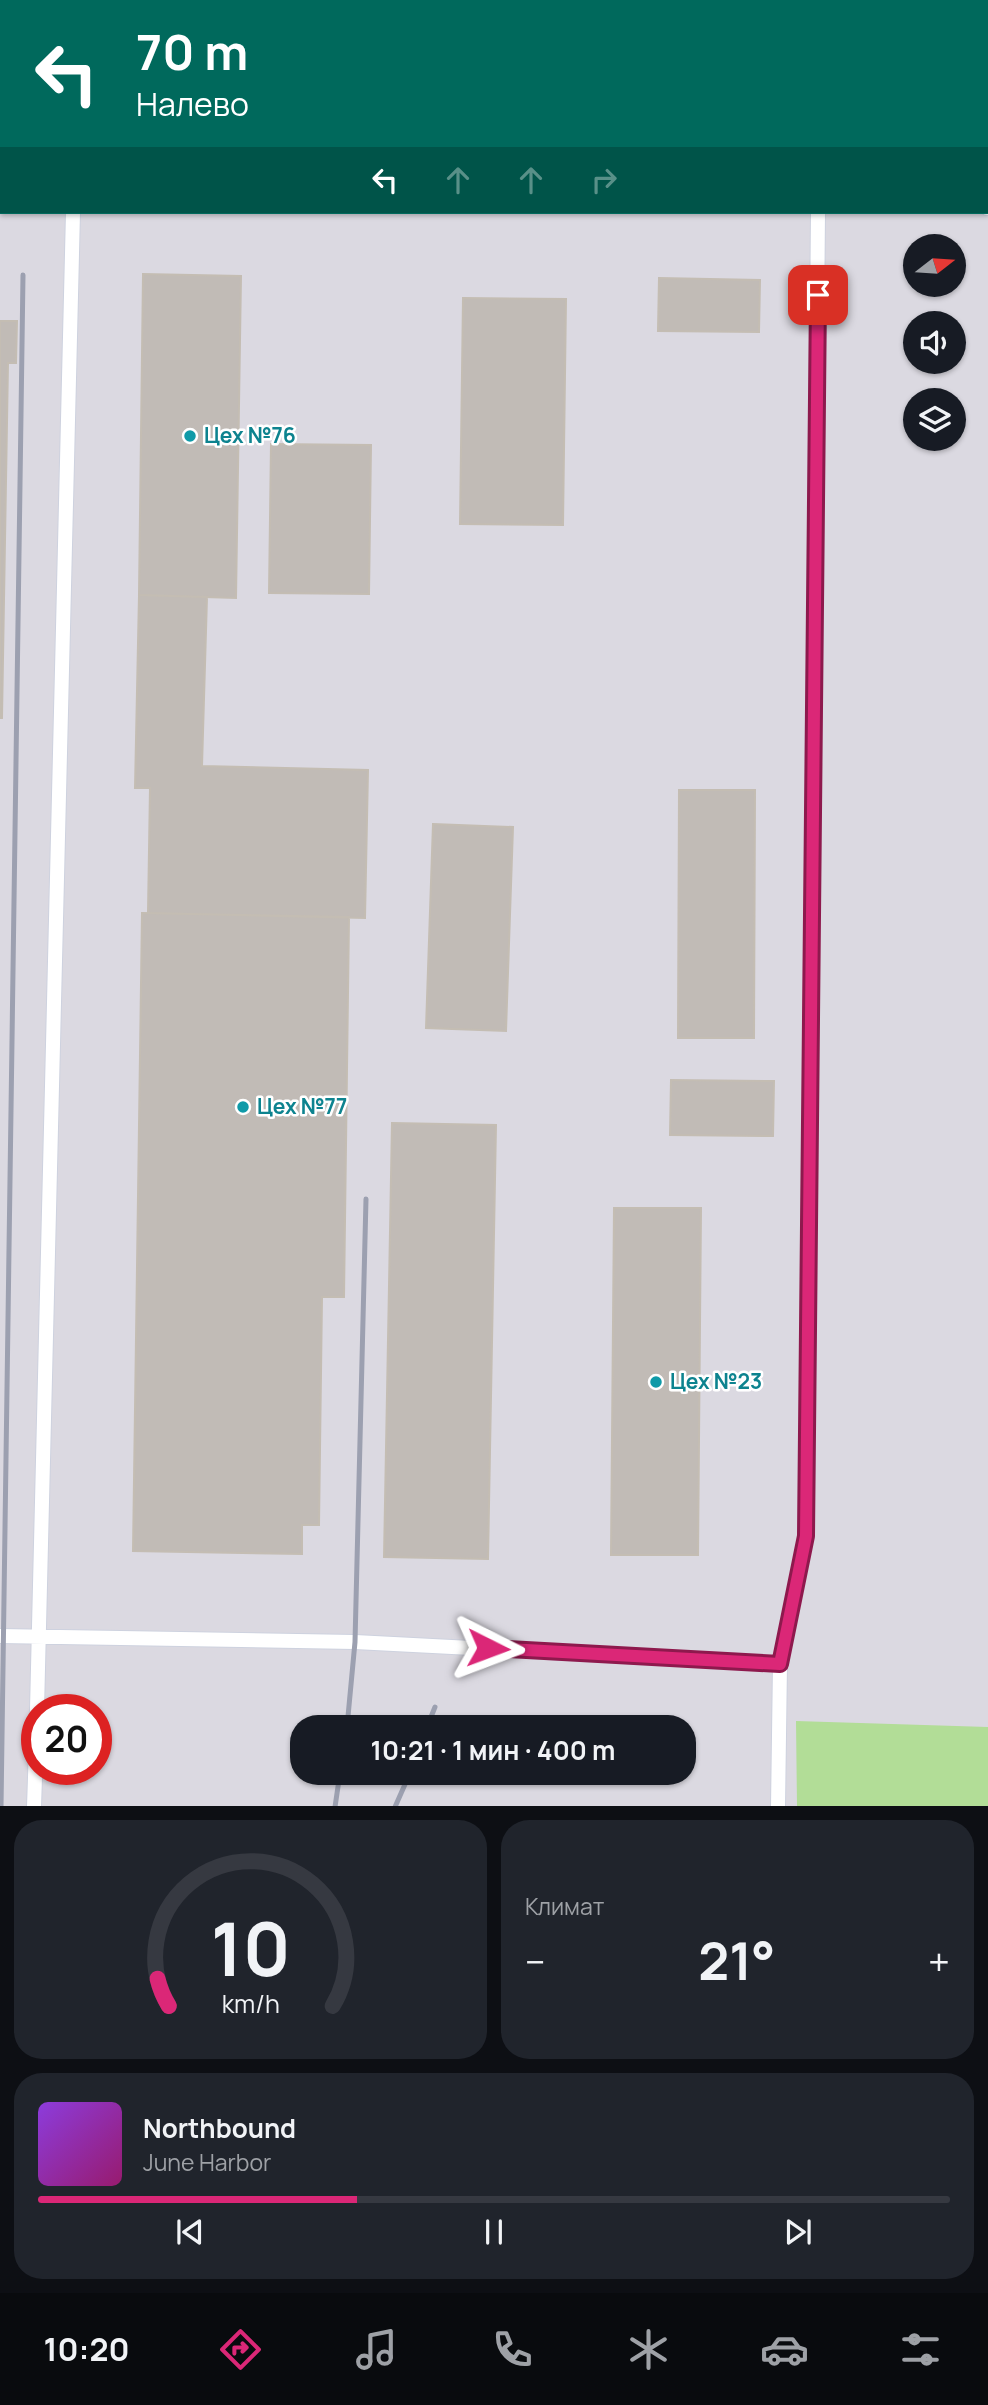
<!DOCTYPE html>
<html lang="ru">
<meta charset="utf-8">
<style>
:root{--surface:#171b24;--page:#20242c;--text:#f1f3f6;--muted:#9ea1a6;--line:#363941;--accent:#db2777}
body{margin:0;font-family:Manrope,sans-serif;background:var(--page);color:var(--text);height:100vh;display:flex;flex-direction:column;font-size:26px;white-space:nowrap}
*{box-sizing:border-box;margin:0}
p{font-size:23px;color:var(--muted)}
.icon{flex:none;width:38px;height:38px;fill:none;stroke:currentColor;stroke-width:2;stroke-linecap:round;stroke-linejoin:round}
.map{position:relative;height:1806px;overflow:hidden}
.panel{display:flex;flex-direction:column;gap:14px;padding:14px;background:#0d0f14;flex:1}
.panel>*{flex:none}
.banner{position:absolute;left:0px;top:0px;width:989px;height:214px;box-shadow:0 2px 5px #0004;background:#00695c;color:#fff;overflow:hidden}
.needle{width:46px;rotate:73deg}
.buttons{position:absolute;left:903px;top:234px;display:grid;gap:14px}
.buttons a{display:grid;place-items:center;width:63px;height:63px;border-radius:50%;background:var(--surface);box-shadow:0 2px 5px #0004;font-size:35px}
.speed{position:absolute;left:21px;top:1694px;display:flex;gap:14px;font-size:35px;font-weight:700;text-align:center}
.speed>*{display:grid;place-content:center;width:91px;height:91px;border-radius:50%;background:var(--surface);box-shadow:0 2px 5px #0004;line-height:1}
.speed .limit{border:10px solid #d22;background:#fff;color:#111}
.pin{position:absolute;display:grid;place-items:center;width:60px;height:60px;color:#fff;margin:-30px;border-radius:14px;box-shadow:0 4px 10px #0006}
.me{position:absolute;width:77px;margin:-38px;rotate:93deg;stroke-linejoin:round;filter:drop-shadow(0 0 5px #0008)}
.turn{display:flex;align-items:center;gap:24px;height:147px;padding:0 21px;font-size:32px}
.turn .icon{width:91px;height:91px;stroke-width:2.5}
.turn b{display:block;font-size:49px;line-height:60px}
.lanes{display:flex;align-items:center;height:66px;padding:0 21px;background:#0003;justify-content:center;gap:35px;direction:ltr}
.lanes .off{opacity:.35}
.big{font-size:52px;font-weight:700;line-height:1.1}
.panel .card{flex:1;display:flex;flex-direction:column;justify-content:center;gap:10px;min-width:0;padding:0 24px;border-radius:28px;background:var(--page)}
.panel .dial{align-items:center;gap:0}
.dial svg{height:182px;overflow:visible;fill:none;stroke:var(--line);stroke-width:7;stroke-linecap:round;text-anchor:middle}
.dial text{fill:var(--text);stroke:none}
.song{display:flex;align-items:center;gap:21px}
.cover{width:84px;height:84px;border-radius:10px;background:linear-gradient(135deg,hsl(270 70% 55%),hsl(320 70% 35%))}
.played{height:7px;border-radius:4px;background:linear-gradient(90deg,var(--accent) 35%,var(--line) 35%)}
.keys{display:flex;justify-content:space-around;direction:ltr}
.heat{display:flex;justify-content:space-between;align-items:center;font-size:38px;direction:ltr}
.panel .tiles{flex:1;display:grid;gap:14px;grid-template-columns:1fr 1fr}
.card:last-child{grid-column:span 2}
.trip{position:absolute;left:290px;top:1715px;width:406px;height:70px;border-radius:28px;background:var(--surface);box-shadow:0 2px 5px #0004;font-weight:700;line-height:70px;text-align:center}
.dock{display:flex;height:112px;justify-content:space-around;align-items:center;background:#090b0e;color:var(--muted)}
.dock .icon{width:49px;height:49px}
.dock .selected{color:var(--accent)}
.dock b{font-size:32px;color:var(--text)}
.map>svg:first-child{display:block}
.industrial{fill:#dbd9e1;fill-rule:evenodd}
.green{fill:#b2dd97}
.building{fill:#c1bbb6;stroke:#c4bdb3;stroke-width:2}
.lines{fill:none;stroke-linecap:round;stroke-linejoin:round}
.lane-casing{stroke:#ced2df;stroke-width:16}
.lane{stroke:#fff;stroke-width:14}
.rail{stroke:#9ca0b0;stroke-width:5}
.route-casing{stroke:#8e194d;stroke-width:18}
.route{stroke:#db2777;stroke-width:12}
.culture-dot{fill:#0f9aa8;stroke:#fff;stroke-width:2.5}
.labels{text-anchor:middle;stroke-width:5;stroke-linejoin:round;paint-order:stroke}
.culture-label{font-size:21px;font-weight:bold;fill:#0d838f;stroke:#fff;text-anchor:start}
</style>
<div class="map">
<svg width="988" height="1807" viewBox="0 0 988 1807">
<rect width="100%" height="100%" fill="#e9e1d9"/>
<path class="industrial" d="M0 0H988V1806L0 1807ZM2 2H987V212H2ZM915 247H954V285H915ZM915 324H954V362H915ZM915 401H954V439H915ZM37 1710H96V1769H37ZM303 1727H684V1773H303Z"/>
<path class="green" d="M837 0H988V192L987 2H837Z
M796 1721 988 1727V1806H797Z"/>
<path class="building" d="M148 0H214V2H148Z
M143 274 241 276 236 598 139 595Z
M659 278 760 280 759 332 658 331Z
M463 298 566 299 563 525 460 524Z
M0 321H17L16 363H8L2 718H0Z
M271 444 371 445 369 594 269 593Z
M139 595 207 597 202 766 368 770 365 918 148 913 150 788H135Z
M679 790H755L754 1038H678Z
M433 824 513 827 506 1031 426 1028Z
M142 913 349 917 344 1297H322L319 1525H302V1554L133 1551Z
M671 1080 774 1081 773 1136 670 1135Z
M392 1123 496 1125 488 1559 384 1557Z
M614 1208H701L698 1555H611Z"/>
<g class="lines">
<g class="lane-casing">
<path id="lane" d="M560 0V2
M75 2V0
M822 2V0
M0 201H2
M987 208H988
M0 1636 355 1642 780 1664
M37 1710 73 212
M34 1807 37 1718
M778 1807 780 1664 806 1536 818 212"/>
</g>
<use href="#lane" class="lane"/>
<path class="rail" d="M347 1727 355 1642 366 1199
M427 1727 435 1707
M1 1807 23 275
M335 1807 340 1773
M395 1807 410 1773"/>
</g>
<g class="lines">
<g class="route-casing">
<path id="route" d="M488 1648 780 1664 806 1536 818 295"/>
</g>
<use href="#route" class="route"/>
</g>
<g class="culture-dot">
<circle cx="190" cy="436" r="7"/>
<circle cx="243" cy="1107" r="7"/>
<circle cx="656" cy="1382" r="7"/>
</g>
<g class="labels">
<g class="culture-label">
<text x="204" y="443">Цех №76</text>
<text x="257" y="1114">Цех №77</text>
<text x="670" y="1389">Цех №23</text>
</g>
</g>
</svg>
<div class="buttons">
<a><svg class="needle" viewBox="-14 -14 28 28"><path d="M0-13l5 13h-10z" fill="#e53935"/><path d="M0 13l5-13h-10z" fill="#9ea1a6"/></svg></a>
<a><svg class="icon" aria-label="sound" viewBox="0 0 24 24"><path d="M4 9h4l5-4v14l-5-4H4zM17 9q2 3 0 6"/></svg></a>
<a><svg class="icon" aria-label="layers" viewBox="0 0 24 24"><path d="M12 4l9 5-9 5-9-5zM3 14l9 5 9-5"/></svg></a>
</div>
<div class="speed"><div class="limit">20</div></div>
<div class="pin" style="left:818px;top:295px;background:#d93025"><svg class="icon" aria-label="arrive" viewBox="0 0 24 24"><path d="M6 21V4h12l-3 4 3 4H6"/></svg></div>
<svg class="me" style="left:488px;top:1648px" viewBox="-20 -20 40 40"><path d="M0-17L14 15 0 8-14 15z" fill="#db2777" stroke="#fff" stroke-width="4"/></svg>
<div class="trip">10:21 · 1 мин · 400 m</div>
<div class="banner">
<div class="turn"><svg class="icon" aria-label="left" viewBox="0 0 24 24"><path d="M17 20v-9H6M10 6l-5 5 5 5"/></svg><div><b>70 m</b>Налево</div></div>
<div class="lanes"><svg class="icon" aria-label="left" viewBox="0 0 24 24"><path d="M17 20v-9H6M10 6l-5 5 5 5"/></svg><svg class="icon off" aria-label="ahead" viewBox="0 0 24 24"><path d="M12 20V5M6 11l6-6 6 6"/></svg><svg class="icon off" aria-label="ahead" viewBox="0 0 24 24"><path d="M12 20V5M6 11l6-6 6 6"/></svg><svg class="icon off" aria-label="right" viewBox="0 0 24 24"><path d="M7 20v-9h11M14 6l5 5-5 5"/></svg></div>
</div>
</div>
<section class="panel">
<div class="tiles">
<div class="card dial"><svg viewBox="0 0 100 80">
<path d="M14 69A42 42 0 1 1 86 69"/>
<path d="M14 69A42 42 0 0 1 9 57" stroke="#db2777"/>
<text x="50" y="56" font-size="32" font-weight="700">10</text>
<text x="50" y="72" font-size="11">km/h</text>
</svg></div>
<div class="card"><p>Климат</p>
<div class="heat"><a>−</a><b class="big">21°</b><a>+</a></div>
</div>
<div class="card">
<div class="song"><i class="cover"></i><div><b>Northbound</b><p>June Harbor</p></div></div>
<div class="played"></div>
<div class="keys"><svg class="icon" aria-label="previous" viewBox="0 0 24 24"><path d="M18 5L8 12l10 7zM5 5v14"/></svg><svg class="icon" aria-label="pause" viewBox="0 0 24 24"><path d="M8 5v14M16 5v14"/></svg><svg class="icon" aria-label="next" viewBox="0 0 24 24"><path d="M6 5l10 7-10 7zM19 5v14"/></svg></div>
</div>
</div>
</section>
<nav class="dock">
<b>10:20</b>
<svg class="icon selected" aria-label="directions" viewBox="0 0 24 24"><path d="M12 3l9 9-9 9-9-9zM9 14v-3h6M13 9l2 2-2 2"/></svg>
<svg class="icon" aria-label="music" viewBox="0 0 24 24"><path d="M9 18V5l10-2v13"/><circle cx="6" cy="18" r="3"/><circle cx="16" cy="16" r="3"/></svg>
<svg class="icon" aria-label="phone" viewBox="0 0 24 24"><path d="M5 4h4l2 5-3 2q2 4 5 5l2-3 5 2v4C11 20 4 13 5 4z"/></svg>
<svg class="icon" aria-label="climate" viewBox="0 0 24 24"><path d="M12 3v18M4 7l16 10M4 17L20 7"/></svg>
<svg class="icon" aria-label="car" viewBox="0 0 24 24"><path d="M5 17H2v-5l4-1 3-4h7l3 4 3 1v5h-3M9 17h6M6 11h13"/><circle cx="7" cy="17" r="2"/><circle cx="17" cy="17" r="2"/></svg>
<svg class="icon" aria-label="filters" viewBox="0 0 24 24"><path d="M4 7h16M4 17h16"/><circle cx="9" cy="7" r="2"/><circle cx="15" cy="17" r="2"/></svg>
</nav>
